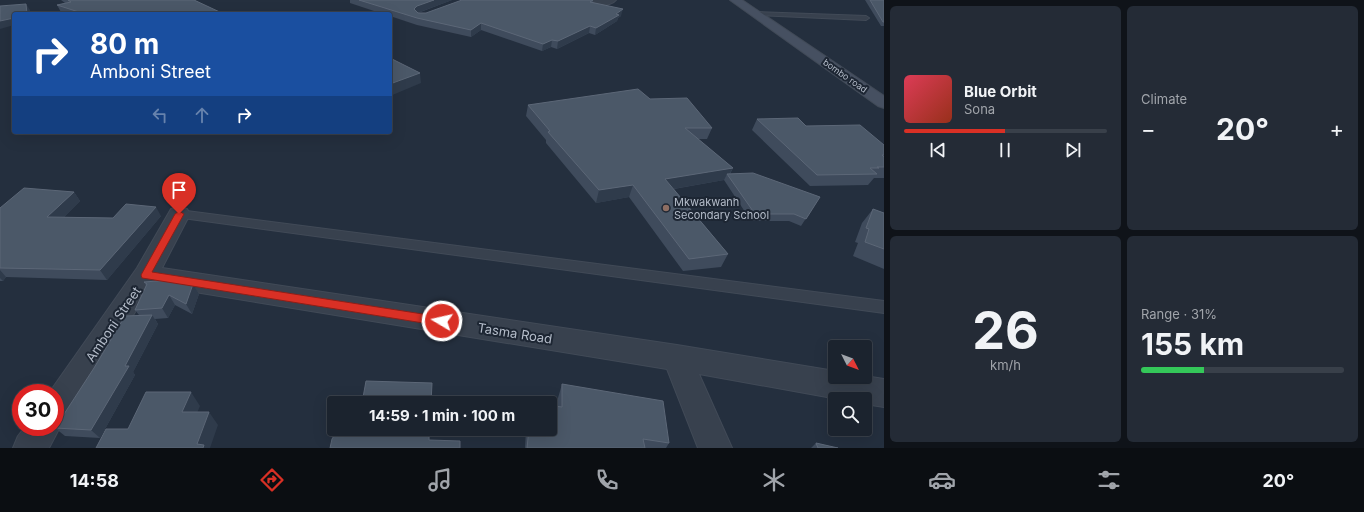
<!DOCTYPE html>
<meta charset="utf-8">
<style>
:root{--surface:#1b232e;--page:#242b36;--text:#f1f3f6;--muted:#a0a4aa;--line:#39404a;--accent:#d93025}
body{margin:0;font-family:Inter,sans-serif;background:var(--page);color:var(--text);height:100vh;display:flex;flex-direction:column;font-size:15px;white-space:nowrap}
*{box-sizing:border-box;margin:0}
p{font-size:13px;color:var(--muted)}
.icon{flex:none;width:22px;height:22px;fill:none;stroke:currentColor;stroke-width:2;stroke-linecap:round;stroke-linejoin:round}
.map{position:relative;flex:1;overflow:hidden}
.sheet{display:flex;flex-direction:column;gap:6px;padding:6px;background:#0f1319;width:480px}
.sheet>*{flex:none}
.hud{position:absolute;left:12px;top:12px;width:380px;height:122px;border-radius:4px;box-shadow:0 4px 16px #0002,0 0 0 1px var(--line);background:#1a4fa0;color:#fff;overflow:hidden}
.needle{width:26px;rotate:132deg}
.controls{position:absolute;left:828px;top:340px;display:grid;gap:8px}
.controls a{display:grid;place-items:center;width:44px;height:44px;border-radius:4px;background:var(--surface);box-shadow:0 4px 16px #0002,0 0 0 1px var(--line);font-size:20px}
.speed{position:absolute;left:12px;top:384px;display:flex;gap:8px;font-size:20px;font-weight:700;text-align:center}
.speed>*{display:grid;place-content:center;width:52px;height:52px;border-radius:50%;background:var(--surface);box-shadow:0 4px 16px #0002,0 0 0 1px var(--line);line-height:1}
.speed .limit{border:6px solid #d22;background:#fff;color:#111}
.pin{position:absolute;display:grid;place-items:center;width:34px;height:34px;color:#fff;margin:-41px -17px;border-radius:50% 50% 50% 0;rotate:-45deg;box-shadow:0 0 4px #0007}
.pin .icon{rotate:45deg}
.me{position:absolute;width:44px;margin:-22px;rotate:279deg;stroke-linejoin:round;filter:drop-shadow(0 0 3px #0008)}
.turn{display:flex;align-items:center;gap:14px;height:84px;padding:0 12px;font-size:18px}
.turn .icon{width:52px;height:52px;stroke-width:2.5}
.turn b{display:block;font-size:28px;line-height:34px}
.lanes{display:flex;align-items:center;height:38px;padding:0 12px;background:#0003;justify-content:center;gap:20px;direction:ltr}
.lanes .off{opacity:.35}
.big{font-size:30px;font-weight:700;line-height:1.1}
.sheet .card{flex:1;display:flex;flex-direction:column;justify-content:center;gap:6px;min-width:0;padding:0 14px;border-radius:6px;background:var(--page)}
.sheet .dial{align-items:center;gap:0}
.dial b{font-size:52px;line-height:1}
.song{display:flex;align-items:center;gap:12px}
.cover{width:48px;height:48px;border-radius:6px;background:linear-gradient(135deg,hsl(350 70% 55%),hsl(10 70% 35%))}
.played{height:4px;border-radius:2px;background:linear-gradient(90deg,var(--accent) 50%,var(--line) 50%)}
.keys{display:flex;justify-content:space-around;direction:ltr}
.heat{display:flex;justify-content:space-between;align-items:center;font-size:22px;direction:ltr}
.charge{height:6px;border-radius:3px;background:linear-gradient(90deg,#34c759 31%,var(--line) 0)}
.sheet .tiles{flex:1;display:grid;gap:6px;grid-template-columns:repeat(2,1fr)}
.trip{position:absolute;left:327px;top:396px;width:230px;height:40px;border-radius:4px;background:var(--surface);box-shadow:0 4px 16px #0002,0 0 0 1px var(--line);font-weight:700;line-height:40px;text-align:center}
.tabs{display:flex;height:64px;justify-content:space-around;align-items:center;background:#0b0e12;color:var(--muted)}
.tabs .icon{width:28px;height:28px}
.tabs .selected{color:var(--accent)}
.tabs b{font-size:18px;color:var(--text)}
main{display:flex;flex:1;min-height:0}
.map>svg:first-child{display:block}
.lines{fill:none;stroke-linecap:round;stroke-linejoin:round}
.lane-casing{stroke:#414a57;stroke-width:2}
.street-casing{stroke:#414a57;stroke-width:2}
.secondary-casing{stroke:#414a57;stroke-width:2}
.lane{fill:#38414e;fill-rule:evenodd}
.street{fill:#38414e;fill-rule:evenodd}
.secondary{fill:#465061;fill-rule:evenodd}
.wall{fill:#3f4b5c}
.shaded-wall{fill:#2f3b4b}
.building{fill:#4b5868;stroke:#5c6777}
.route{fill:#d93025;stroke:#8d1f18}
.education-dot{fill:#8d6e63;stroke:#1d2633;stroke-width:1.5}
.labels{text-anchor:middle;stroke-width:4;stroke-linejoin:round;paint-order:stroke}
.far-street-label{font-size:9px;fill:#b4bcc9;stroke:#1d2633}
.poi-label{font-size:11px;fill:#b4bcc9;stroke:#1d2633;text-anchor:start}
.near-street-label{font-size:13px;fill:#b4bcc9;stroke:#1d2633}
</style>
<main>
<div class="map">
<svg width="884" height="448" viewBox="0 0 884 448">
<rect width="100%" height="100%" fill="#242f3e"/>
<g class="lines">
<g class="lane-casing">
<path id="lane" d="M756 12 866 16 869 18 866 20 754 15 753 14Z
M179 210 884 301V313L175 217 173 214 175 211Z"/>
</g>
<g class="street-casing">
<path id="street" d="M577 0H616C610 8 583 7 577 0Z
M179 207 187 209 190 214 162 268 677 345 835 371V377H865V376L884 379V407L865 404V399H838L699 374 732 448H698L667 369 152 285 66 422 59 424 60 427 49 448H13L18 436 25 427H55V393H49L137 268 171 209Z"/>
</g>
<g class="secondary-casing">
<path id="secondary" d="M730 0H742L884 96V108L878 106Z"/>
</g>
<use href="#lane" class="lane"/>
<use href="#street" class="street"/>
<use href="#secondary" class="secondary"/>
</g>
<path class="wall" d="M61 0H194L224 14H62L57 5 65 3Z
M350 0H452L418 13H426L593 0V2L621 16 618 18 617 21 595 35 589 33 557 49 551 47 542 51 481 30 471 37 417 25 390 16V14H383L350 3Z
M865 0H884V26H881Z
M650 99 712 128 707 139H698L733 168 730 174 820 197 801 226 789 221H751L724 180 674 189 728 254 721 267 683 271 629 197 596 203 546 143V140L526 116 528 105Z
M757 119 806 126 884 145V178H874L868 185 810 186 752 130Z
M74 192 80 201 64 217 113 218 161 216 107 280 6 277 3 281H0V208Z
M873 209 884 213V269L853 256 858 243 855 242 862 223Z
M144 282 193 284 199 294 192 314 175 305 168 318 155 319 158 324 133 372 135 375 100 438 65 436 55 428 139 315 135 310 146 286Z
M562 384 669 443 666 448H525L526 429H550L552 412 554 406 558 407V398Z
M816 443 838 448H811Z"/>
<path class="shaded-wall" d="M434 0H452L417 13 414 9 417 6Z
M26 4 30 10V14H27Z
M623 9 621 16 618 18 617 21 595 35 596 28Z
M14 18V25L0 29V21Z
M481 23V30L471 37V30Z
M590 26 589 33 557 49 558 41Z
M552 40 551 47 542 51 543 44Z
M420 73 421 83 390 96V84Z
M733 168 728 176 727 174 724 180 661 191 665 179Z
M633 185 629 197 596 203 599 190Z
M74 192 80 201 54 227 47 217Z
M156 207 161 216 107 280 100 270Z
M0 270 6 277 3 281 0 278Z
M193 284 199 294 192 314 186 304Z
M169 295 175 305 168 318 162 308Z
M152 315 158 324 133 372 135 375 100 438 91 430Z
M432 383V403H431Z
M191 392 200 406 192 425 182 412Z
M209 412 218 425 210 448H200L197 444Z
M429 429H430L429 448Z"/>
<path class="building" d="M68 0H194L224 14H85L57 5 71 2Z
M359 0H434L417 6 414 9 418 13H426L462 0H593L590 2 623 9 616 14 619 15 596 28 590 26 558 41 552 40 543 44 481 23 471 30 417 18Z
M870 0H884V22H883Z
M26 4 27 14H14V18L0 21V6Z
M390 58 420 73 390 84Z
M638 89 650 99 687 98 712 128H685L733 168 665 179 728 254 689 259 633 185 599 190 548 132 550 131 528 105Z
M798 118 806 126 860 125 884 145V155H882L884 157V167H877L879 168H870L877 174 817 175 757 119Z
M753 173 820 197 806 219 794 214H755L727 174Z
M24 188 74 192 47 217 113 218 126 204 156 207 100 270 0 268V208Z
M873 209 884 213V249L865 242 869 229 866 228Z
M170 280 193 284 186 304 169 295 162 308 135 310 147 284 144 282Z
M152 315 125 366H129L91 430 55 428 94 368 125 316Z
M366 381 432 383 431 403H362Z
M562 384 663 401 669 443 643 439 645 448H527L529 429H550V412L554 413V406L562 407Z
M146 392H191L182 412H209L197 444 204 445 203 448H96L106 429H128Z
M342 429H429V440L460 441V448H330L332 439 337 431Z
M816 443 838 448H818Z"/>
<path class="route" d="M179 211 184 214 152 272 442 317 446 318 448 321 446 324 442 326 142 278 141 275 175 214Z"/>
<circle class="education-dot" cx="666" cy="208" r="4"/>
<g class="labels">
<g class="far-street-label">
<text transform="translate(845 76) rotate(35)" y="3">bombo road</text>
</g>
<g class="poi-label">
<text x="674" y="206">Mkwakwanh<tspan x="674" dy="13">Secondary School</tspan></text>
</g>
<g class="near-street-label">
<text transform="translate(113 324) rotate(-56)" y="5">Amboni Street</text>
<text transform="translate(515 333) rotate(9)" y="5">Tasma Road</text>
</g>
</g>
</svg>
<div class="controls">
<a><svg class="needle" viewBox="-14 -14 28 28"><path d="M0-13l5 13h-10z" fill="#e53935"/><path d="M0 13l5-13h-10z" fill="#a0a4aa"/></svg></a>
<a><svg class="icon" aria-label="search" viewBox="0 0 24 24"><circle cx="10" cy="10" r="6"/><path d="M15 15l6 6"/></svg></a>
</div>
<div class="speed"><div class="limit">30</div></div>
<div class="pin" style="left:179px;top:214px;background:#d93025"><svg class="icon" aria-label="arrive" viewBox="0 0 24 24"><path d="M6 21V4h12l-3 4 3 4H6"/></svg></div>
<svg class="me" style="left:442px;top:321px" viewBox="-20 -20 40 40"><circle r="17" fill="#d93025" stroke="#fff" stroke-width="3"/><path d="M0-11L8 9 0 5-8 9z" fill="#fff"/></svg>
<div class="trip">14:59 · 1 min · 100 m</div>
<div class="hud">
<div class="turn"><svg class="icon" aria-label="right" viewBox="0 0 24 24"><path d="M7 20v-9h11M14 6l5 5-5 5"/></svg><div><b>80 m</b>Amboni Street</div></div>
<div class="lanes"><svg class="icon off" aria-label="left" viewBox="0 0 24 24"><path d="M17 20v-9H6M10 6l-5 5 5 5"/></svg><svg class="icon off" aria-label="ahead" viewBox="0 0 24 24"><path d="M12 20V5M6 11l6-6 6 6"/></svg><svg class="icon" aria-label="right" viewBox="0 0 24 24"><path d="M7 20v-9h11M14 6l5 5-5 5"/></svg></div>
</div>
</div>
<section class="sheet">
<div class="tiles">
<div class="card">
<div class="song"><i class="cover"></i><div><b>Blue Orbit</b><p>Sona</p></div></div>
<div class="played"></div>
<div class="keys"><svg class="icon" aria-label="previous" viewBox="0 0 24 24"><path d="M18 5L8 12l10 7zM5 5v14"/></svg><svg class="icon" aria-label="pause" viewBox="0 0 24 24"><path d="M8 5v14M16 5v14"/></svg><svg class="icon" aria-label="next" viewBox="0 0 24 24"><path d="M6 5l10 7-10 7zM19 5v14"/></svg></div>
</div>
<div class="card"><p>Climate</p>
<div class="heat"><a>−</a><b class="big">20°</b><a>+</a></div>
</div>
<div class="card dial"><b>26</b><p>km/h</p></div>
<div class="card"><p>Range · 31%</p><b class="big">155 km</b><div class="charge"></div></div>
</div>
</section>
</main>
<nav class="tabs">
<b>14:58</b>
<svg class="icon selected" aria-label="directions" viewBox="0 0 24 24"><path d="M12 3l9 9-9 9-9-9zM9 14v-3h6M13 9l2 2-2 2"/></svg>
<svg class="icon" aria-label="music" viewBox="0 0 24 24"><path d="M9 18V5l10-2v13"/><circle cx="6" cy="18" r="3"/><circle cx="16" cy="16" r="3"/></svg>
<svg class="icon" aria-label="phone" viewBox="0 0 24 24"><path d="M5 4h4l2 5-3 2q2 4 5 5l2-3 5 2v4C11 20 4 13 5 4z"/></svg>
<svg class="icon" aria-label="climate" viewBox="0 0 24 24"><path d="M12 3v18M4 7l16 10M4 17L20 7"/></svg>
<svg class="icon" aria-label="car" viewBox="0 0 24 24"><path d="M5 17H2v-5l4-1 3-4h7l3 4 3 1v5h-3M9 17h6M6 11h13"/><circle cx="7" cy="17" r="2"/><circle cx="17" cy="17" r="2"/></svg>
<svg class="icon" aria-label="filters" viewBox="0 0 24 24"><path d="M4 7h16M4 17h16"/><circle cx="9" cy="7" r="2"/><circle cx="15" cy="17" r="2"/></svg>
<b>20°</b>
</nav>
